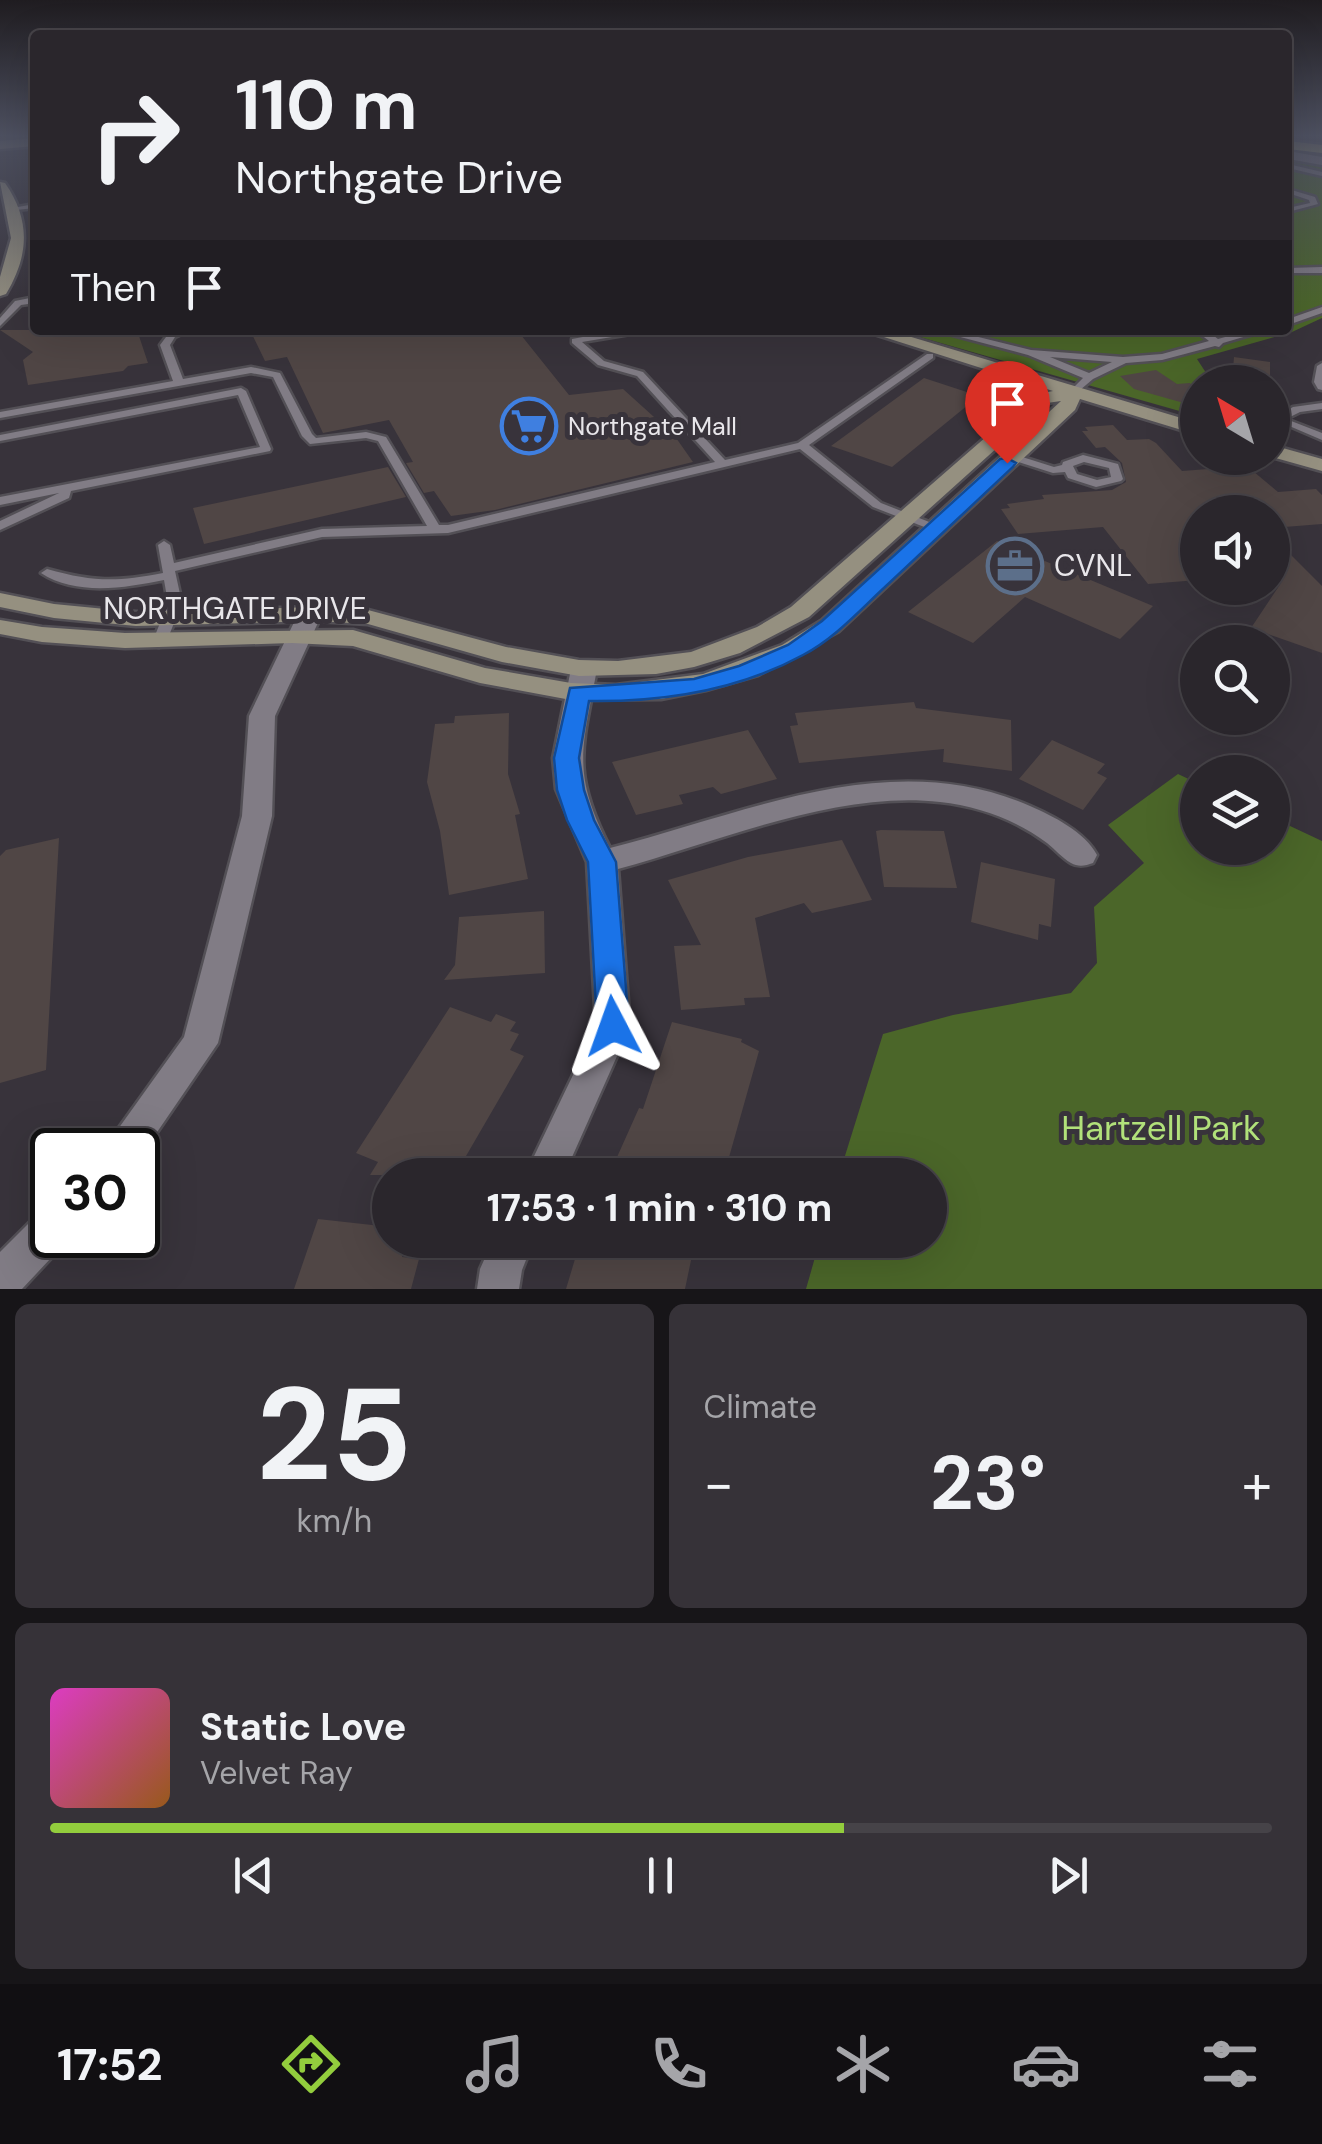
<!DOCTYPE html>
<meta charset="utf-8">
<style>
:root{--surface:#2a262c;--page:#363238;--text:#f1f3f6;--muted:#a5a5a9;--line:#464348;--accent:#93cd3d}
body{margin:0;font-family:"DM Sans",sans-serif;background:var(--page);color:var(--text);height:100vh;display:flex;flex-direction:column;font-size:38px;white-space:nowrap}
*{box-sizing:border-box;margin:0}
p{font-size:32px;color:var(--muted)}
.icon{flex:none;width:55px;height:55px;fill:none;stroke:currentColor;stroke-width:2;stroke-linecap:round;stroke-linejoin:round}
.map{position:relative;height:1289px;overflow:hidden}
.sheet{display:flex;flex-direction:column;gap:15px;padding:15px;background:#171518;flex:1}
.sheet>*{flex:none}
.top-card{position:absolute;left:30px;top:30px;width:1262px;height:305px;border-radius:10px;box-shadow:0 10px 40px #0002,0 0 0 2px var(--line);background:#2a262c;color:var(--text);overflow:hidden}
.needle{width:65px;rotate:322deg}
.tools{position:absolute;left:1180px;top:365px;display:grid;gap:20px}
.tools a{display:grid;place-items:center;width:110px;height:110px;border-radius:50%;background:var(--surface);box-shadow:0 10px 40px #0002,0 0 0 2px var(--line);font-size:50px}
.speed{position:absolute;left:30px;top:1128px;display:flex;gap:20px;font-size:50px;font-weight:700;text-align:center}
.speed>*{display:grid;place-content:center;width:130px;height:130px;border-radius:50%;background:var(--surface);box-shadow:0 10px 40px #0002,0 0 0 2px var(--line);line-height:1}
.speed .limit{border:5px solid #111;border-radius:15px;background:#fff;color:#111}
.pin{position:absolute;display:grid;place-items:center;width:85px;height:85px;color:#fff;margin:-102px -42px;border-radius:50% 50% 50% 0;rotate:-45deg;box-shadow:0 0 10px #0007}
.pin .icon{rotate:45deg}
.me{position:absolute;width:110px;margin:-55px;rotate:356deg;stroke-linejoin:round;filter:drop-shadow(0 0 8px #0008)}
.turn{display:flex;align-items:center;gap:35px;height:210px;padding:0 40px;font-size:45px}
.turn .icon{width:130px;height:130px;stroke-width:2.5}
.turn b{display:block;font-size:70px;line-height:85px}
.then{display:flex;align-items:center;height:95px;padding:0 40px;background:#0003;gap:20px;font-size:38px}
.big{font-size:75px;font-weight:700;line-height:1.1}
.sheet .tile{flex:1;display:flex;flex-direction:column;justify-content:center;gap:15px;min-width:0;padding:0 35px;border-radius:15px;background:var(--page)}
.sheet .dial{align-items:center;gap:0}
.dial b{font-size:130px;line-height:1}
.song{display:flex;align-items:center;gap:30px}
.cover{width:120px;height:120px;border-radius:15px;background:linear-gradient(135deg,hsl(310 70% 55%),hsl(30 70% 35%))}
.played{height:10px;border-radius:5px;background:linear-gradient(90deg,var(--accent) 65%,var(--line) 65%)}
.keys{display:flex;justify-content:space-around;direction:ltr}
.heat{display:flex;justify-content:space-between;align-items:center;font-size:55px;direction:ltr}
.sheet .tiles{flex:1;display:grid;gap:15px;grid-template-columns:1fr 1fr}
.tile:last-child{grid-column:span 2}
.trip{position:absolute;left:372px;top:1158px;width:575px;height:100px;border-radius:50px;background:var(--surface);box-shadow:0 10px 40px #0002,0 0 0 2px var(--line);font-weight:700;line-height:100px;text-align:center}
.tab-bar{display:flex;height:160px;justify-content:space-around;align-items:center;background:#110f12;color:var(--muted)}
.tab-bar .icon{width:70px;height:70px}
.tab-bar .selected{color:var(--accent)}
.tab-bar b{font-size:45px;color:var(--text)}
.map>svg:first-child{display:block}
.green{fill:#4b6629}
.building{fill:#504645}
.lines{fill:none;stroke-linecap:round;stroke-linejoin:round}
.lane-casing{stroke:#535056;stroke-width:5}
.street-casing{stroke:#535056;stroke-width:5}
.secondary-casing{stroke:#535056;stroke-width:5}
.highway-casing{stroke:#535056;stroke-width:5}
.lane{fill:#817c85;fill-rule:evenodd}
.street{fill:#817c85;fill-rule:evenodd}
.secondary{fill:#959080;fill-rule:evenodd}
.highway{fill:#c5c074;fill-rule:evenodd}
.route{fill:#1a73e8;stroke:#114b97;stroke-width:2.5}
.labels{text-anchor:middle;stroke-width:10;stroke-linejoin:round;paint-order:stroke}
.far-poi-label{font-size:25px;fill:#e8e6ea;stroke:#38333b;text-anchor:start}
.poi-label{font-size:30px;fill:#e8e6ea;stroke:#38333b;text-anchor:start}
.street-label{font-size:30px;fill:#e8e6ea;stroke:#38333b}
.near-park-label{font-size:35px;fill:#b1e17a;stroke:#38333b}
</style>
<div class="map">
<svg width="1322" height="1289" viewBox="0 0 1322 1289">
<rect width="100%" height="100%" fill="#38333b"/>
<path class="green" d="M1288 159 1322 167V318L1292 332 1197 359 1212 382H1198L1197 416 895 330H1288Z
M1178 774 1197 783 1198 848H1272L1273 818 1322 841V1289H806L820 1240H930V1175H839L883 1034 953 1015 1071 993 1097 963 1094 907 1144 863 1108 825Z"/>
<path class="building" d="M0 330H137L148 363 128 366 123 371 28 385 23 360 33 352Z
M250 330H517L569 395 623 389 674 435 693 462 495 510 451 516 434 491 424 493 406 463 413 462 389 420 323 433 287 357 265 361Z
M1234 357 1270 362V382H1232Z
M1156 370 1177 384 1190 383 1198 393V407L1134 389 1120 376Z
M924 378 979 396 892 467 831 446Z
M1113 425 1127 440 1149 439 1156 443 1182 471 1247 466 1278 492 1316 489 1322 495V524L1272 528V512H1198V543L1179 544 1198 565V580L1148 584 1103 527 1018 534 1001 509 1010 508 1007 504 1044 499 1042 495 1112 490 1126 482 1122 463 1105 447 1096 448 1082 431H1088L1085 427Z
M388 467 406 497 204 544 193 508Z
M1272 536 1322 586V653L1251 628 1281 583 1272 584Z
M997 541 1153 606 1120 639 1025 597 973 643 908 612Z
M914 702 916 708 1011 720 1012 771 943 762 944 749 799 763 790 726 798 725 795 713Z
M509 713 508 774 520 814 515 815 528 879 449 895 440 831 427 782 435 724 454 723 455 716Z
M748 730 777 779 721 794 713 787 679 795 683 804 636 815 612 762Z
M1052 740 1105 764 1097 773 1107 778 1083 810 1019 779Z
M881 830 944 831 957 888 884 887 876 831Z
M59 838 46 1070 0 1083V856L6 850Z
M842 840 872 900 812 913 804 903 755 918 770 997 744 998 745 1005 681 1010 674 946 701 945 668 880 748 857Z
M981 862 1055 879 1051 927 1039 924 1038 940 971 922Z
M544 911 545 973 444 980 455 965 459 917Z
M450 1007 491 1022 496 1014 516 1022 510 1031 519 1034 510 1050 524 1056 455 1175H370L378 1162 356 1153Z
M672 1022 742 1039 741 1042 759 1051 724 1175H609L639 1108 643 1109Z
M318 1219 390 1227V1240H407L402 1257 419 1259 411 1289H294Z
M598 1240H666L694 1246 685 1289H566L578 1249 594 1253Z"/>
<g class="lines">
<g class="lane-casing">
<path id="lane" d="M8 134H35V137L11 136Z
M1288 164 1322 172V176L1288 168Z
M1288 189 1315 197 1318 204 1288 212V208L1310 203 1309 200 1288 193Z
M35 204V208L16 210 12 208Z
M1322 267V273H1288V268Z
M35 297V303L21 305 0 326V318L15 301Z
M1322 307V313L1288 325V319Z
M177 330H190L175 337 170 345 183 379 251 367 280 373 312 434 316 438 366 432 386 437 439 525H448L715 462 637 376 598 365 572 343V339L621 330H641L636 333 582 342 604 361 643 372 725 460 798 443 927 354H933V358L809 445 881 503 942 527 936 531 932 530 873 507 800 449 448 533 322 537 175 571 182 603 166 643 159 647 154 646 152 643 168 603 164 580C125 588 76 596 41 573L47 569C93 582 116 582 163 573L158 545 164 541 170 545 174 563 322 529 427 526 378 441 366 438 310 444 302 436 273 377 251 373 0 418V412L173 381 160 345 169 333Z
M934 330H950L1031 350 1123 357 1162 354 1209 341 1195 330H1206L1218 339 1251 330H1267L1223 343 1219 347 1215 346 1162 360 1126 363 1093 379 1073 396 1068 393 1083 378 1028 355ZM1050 357 1112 362 1089 373Z
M1322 363V390L1318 389 1314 382 1317 366Z
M241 388 246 391 271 449 270 451 71 491 69 498 0 530V521L59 493 0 505V497L260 447 238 395 0 441V435Z
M1322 403V409L1300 412 1286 419 1322 433V440L1273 419 1293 407Z
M1013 454 1054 467 1062 465 1063 462 1083 455 1118 464 1123 479 1121 481 1096 487 1068 478 1065 472 1053 473 1009 459 1007 457ZM1084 462 1109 468 1111 477 1097 480 1077 474 1073 466Z"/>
</g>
<g class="street-casing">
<path id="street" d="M1288 151 1322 157V165L1288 159Z
M310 607 322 614 275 716 272 816 218 1043 138 1160V1150H103L184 1037 242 816 249 716 298 614Z
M584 661 597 669C582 750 571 772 610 848 747 813 891 745 1030 806 1053 816 1085 832 1097 855L1093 863C1085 866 1078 867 1071 863 1062 858 1055 849 1047 843 1016 820 978 806 940 802 837 790 718 842 618 869L630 1027 564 1175H525L596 1027 587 862 556 789 553 758 571 669Z
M52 1208V1235H69L66 1242 22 1289H0V1252L38 1214Z
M493 1240H534L522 1270 519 1289H477L480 1269Z"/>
</g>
<g class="secondary-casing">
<path id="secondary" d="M35 138V146L0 149V141Z
M0 182 5 183C31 220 29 256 6 294L0 296V277L11 238Z
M862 330H888L1198 423V435L1080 399 1075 410 839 631 758 675 706 690 661 699 571 700 480 683 353 646 292 643 125 648 42 642 0 634V620L42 627 125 633 353 630 485 668 571 683 616 685 703 674 782 645 821 621 1061 401 1047 403 809 617 740 653 694 667 656 674 579 676 502 662 368 624 316 621 136 626 54 618 0 607V593L54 604 136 612 316 607 368 610 506 647 579 660 618 661 691 652 757 627 791 607 1034 395 1053 391Z
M1272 445 1322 459V471L1272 457Z"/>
</g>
<g class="highway-casing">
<path id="highway" d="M1288 141 1322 145V153L1288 149Z"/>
</g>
<use href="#lane" class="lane"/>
<use href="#street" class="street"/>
<use href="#secondary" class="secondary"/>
<use href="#highway" class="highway"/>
</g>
<linearGradient id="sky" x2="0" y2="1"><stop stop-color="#1f1c20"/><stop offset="0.43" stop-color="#4d5060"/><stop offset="1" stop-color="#4d5060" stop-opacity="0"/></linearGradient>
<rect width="1322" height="315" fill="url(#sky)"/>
<path class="route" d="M1007 458 1016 463 1013 467C970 507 928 547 885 587 859 611 834 639 803 655 737 691 663 702 589 701L579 758 584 790 594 820 616 862 629 1026 624 1036 613 1040 601 1036 597 1026 588 862 567 820 557 790 554 758 570 688 694 679 739 666 788 645 822 621 1000 459Z"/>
<defs>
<g id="supermarket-ring" transform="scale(2.875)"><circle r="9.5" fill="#38333b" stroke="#3f7fe0" stroke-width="1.5"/><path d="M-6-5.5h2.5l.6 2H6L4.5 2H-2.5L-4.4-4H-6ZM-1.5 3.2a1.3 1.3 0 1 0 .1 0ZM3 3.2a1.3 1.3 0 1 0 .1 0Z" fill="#3f7fe0"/></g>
<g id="office-ring" transform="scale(2.875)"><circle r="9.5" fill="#38333b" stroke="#5c6f8a" stroke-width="1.5"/><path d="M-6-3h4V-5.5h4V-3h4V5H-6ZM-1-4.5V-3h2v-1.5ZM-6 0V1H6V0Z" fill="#5c6f8a"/></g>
</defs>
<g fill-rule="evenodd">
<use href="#supermarket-ring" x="529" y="426"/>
<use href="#office-ring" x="1015" y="566"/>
</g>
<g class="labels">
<g class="far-poi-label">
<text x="568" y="435">Northgate Mall</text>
</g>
<g class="poi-label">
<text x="1054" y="576">CVNL</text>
</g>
<g class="street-label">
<text x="235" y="619">NORTHGATE DRIVE</text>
</g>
<g class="near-park-label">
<text x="1161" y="1140">Hartzell Park</text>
</g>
</g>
</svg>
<div class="tools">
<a><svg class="needle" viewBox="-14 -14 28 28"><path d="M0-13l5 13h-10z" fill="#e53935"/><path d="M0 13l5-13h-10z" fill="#a5a5a9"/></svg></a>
<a><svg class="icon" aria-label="sound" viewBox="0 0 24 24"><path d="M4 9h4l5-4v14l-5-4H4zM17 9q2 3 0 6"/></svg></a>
<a><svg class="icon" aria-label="search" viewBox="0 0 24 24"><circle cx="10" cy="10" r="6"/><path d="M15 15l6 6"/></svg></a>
<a><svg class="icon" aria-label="layers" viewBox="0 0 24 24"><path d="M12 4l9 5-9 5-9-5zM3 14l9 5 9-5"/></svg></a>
</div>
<div class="speed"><div class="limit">30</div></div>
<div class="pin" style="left:1007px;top:463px;background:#d93025"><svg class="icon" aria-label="arrive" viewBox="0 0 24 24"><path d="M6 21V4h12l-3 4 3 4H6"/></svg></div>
<svg class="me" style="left:613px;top:1026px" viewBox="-20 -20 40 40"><path d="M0-17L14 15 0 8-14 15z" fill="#1a73e8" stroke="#fff" stroke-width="4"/></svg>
<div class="trip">17:53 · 1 min · 310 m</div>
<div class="top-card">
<div class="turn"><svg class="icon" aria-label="right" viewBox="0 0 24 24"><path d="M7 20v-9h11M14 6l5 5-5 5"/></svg><div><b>110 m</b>Northgate Drive</div></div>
<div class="then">Then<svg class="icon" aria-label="arrive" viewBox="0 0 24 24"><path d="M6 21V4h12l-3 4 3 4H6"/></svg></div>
</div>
</div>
<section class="sheet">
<div class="tiles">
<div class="tile dial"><b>25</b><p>km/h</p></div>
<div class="tile"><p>Climate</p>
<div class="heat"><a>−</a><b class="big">23°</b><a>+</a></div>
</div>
<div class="tile">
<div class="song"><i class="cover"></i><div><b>Static Love</b><p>Velvet Ray</p></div></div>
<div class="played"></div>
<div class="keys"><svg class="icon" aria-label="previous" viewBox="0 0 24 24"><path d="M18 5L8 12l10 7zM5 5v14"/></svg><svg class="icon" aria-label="pause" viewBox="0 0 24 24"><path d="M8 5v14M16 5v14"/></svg><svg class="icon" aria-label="next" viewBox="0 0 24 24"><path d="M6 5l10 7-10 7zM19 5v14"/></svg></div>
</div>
</div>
</section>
<nav class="tab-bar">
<b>17:52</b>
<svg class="icon selected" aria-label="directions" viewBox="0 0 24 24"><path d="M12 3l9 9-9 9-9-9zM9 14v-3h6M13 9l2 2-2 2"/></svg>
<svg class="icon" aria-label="music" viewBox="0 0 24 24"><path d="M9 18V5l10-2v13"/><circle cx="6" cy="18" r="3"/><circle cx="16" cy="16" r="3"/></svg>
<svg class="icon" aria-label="phone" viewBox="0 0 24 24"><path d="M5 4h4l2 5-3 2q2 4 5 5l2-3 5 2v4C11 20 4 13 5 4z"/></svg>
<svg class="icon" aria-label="climate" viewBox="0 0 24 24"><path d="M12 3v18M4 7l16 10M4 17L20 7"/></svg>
<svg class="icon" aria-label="car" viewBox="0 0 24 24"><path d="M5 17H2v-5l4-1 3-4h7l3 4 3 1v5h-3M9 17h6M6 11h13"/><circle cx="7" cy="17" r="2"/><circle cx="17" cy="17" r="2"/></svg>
<svg class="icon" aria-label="filters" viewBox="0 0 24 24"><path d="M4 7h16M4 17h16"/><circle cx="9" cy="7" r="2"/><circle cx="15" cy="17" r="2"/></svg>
</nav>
